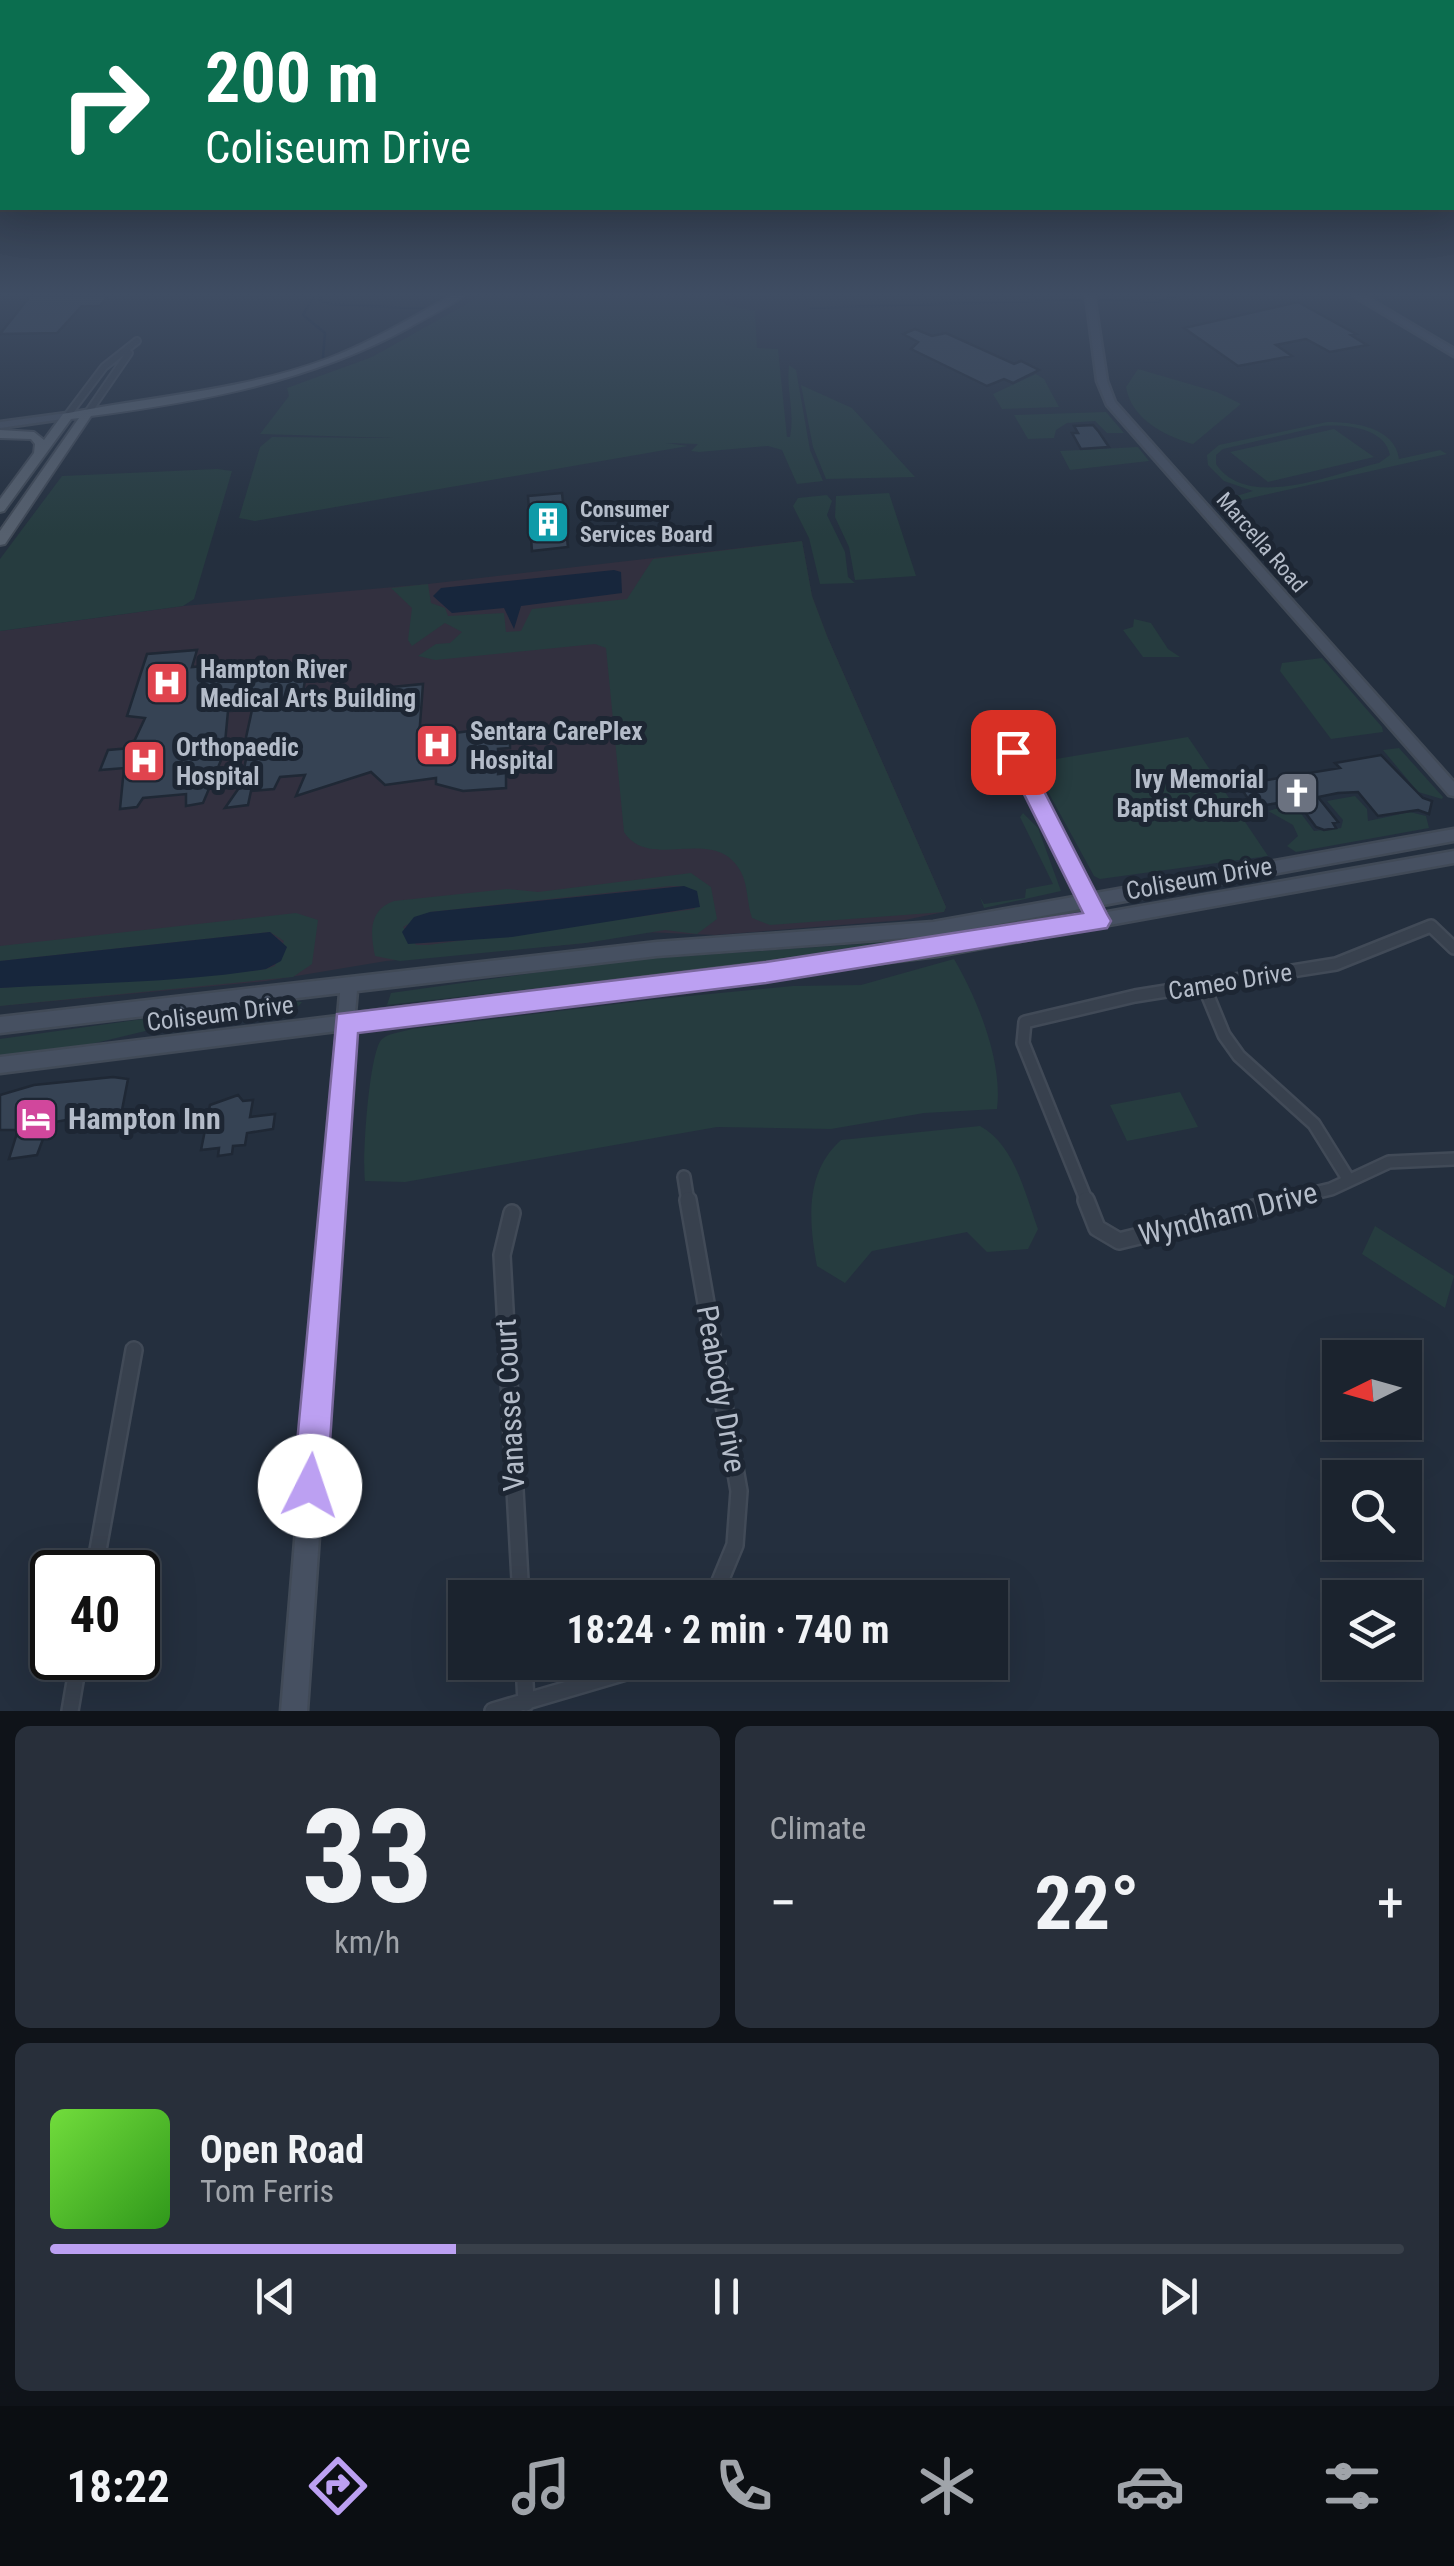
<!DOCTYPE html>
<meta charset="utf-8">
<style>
:root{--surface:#1b232e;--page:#282f3a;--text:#f1f3f6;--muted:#a0a4aa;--line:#39404a;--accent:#bca0f2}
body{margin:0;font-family:"Roboto Condensed",sans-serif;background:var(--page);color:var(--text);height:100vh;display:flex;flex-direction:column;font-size:38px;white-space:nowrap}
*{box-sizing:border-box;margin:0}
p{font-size:32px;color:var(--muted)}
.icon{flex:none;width:55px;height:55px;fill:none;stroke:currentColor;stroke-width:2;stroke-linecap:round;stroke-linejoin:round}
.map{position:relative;height:1711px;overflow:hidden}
.side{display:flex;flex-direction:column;gap:15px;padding:15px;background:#0f1319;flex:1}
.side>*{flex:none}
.banner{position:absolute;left:0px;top:0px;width:1455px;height:210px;box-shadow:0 10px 40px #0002,0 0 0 2px var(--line);background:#0b6e4f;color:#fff;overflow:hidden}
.needle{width:65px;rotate:265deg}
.controls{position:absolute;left:1322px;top:1340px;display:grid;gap:20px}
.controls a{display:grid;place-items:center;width:100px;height:100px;border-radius:0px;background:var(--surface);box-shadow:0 10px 40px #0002,0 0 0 2px var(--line);font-size:50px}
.speed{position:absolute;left:30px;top:1550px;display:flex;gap:20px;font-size:50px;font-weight:700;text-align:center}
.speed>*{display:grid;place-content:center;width:130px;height:130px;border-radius:50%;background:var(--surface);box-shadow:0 10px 40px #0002,0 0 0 2px var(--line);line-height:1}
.speed .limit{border:5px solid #111;border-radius:15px;background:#fff;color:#111}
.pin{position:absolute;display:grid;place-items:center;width:85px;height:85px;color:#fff;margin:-42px;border-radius:20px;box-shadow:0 5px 15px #0006}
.me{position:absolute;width:110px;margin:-55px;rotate:4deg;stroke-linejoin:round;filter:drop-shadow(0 0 8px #0008)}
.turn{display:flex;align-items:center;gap:35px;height:210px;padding:0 40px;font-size:45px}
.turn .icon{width:130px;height:130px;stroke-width:2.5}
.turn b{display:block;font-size:70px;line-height:85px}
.big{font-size:75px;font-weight:700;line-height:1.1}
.side .widget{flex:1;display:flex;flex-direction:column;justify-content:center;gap:15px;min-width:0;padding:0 35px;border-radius:15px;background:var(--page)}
.side .dial{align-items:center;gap:0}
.dial b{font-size:130px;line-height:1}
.song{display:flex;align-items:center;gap:30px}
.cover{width:120px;height:120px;border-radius:15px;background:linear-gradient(135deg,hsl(100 70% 55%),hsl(110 70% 35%))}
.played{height:10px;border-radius:5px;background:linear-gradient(90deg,var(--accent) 30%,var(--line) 30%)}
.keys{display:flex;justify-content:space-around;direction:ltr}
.heat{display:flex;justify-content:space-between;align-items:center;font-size:55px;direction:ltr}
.side .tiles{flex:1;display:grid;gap:15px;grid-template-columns:1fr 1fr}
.widget:last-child{grid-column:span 2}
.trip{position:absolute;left:448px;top:1580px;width:560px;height:100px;border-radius:0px;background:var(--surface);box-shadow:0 10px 40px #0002,0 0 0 2px var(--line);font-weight:700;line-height:100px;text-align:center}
.tab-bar{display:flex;height:160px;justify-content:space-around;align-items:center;background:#0b0e12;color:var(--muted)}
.tab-bar .icon{width:70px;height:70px}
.tab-bar .on{color:var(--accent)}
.tab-bar b{font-size:45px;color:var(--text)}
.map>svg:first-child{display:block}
.medical{fill:#32303f}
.green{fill:#263c3f;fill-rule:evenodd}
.water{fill:#17263c}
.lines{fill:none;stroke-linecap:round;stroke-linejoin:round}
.stream{stroke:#17263c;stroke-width:2.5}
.building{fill:#364354;stroke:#1f2835;stroke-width:2.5;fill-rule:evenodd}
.street-far3-casing{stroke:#414a57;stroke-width:10}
.street-far2-casing{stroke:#414a57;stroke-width:12}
.street-far1-casing{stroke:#414a57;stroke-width:16}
.street-casing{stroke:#414a57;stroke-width:20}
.secondary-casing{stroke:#414a57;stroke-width:5}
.primary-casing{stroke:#414a57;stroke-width:4}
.street-far3{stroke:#38414e;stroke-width:6}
.street-far2{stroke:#38414e;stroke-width:9}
.street-far1{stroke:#38414e;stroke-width:11}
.street{stroke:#38414e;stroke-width:15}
.secondary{fill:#465061;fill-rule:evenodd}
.primary{fill:#56606e;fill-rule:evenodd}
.route{fill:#bca0f2;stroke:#7a689d;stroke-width:2.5}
.labels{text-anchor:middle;stroke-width:10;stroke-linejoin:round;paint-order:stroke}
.far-poi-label{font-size:22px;font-weight:bold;fill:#b4bcc9;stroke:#1d2633;text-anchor:start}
.far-street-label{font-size:22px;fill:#b4bcc9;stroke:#1d2633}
.poi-label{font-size:25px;font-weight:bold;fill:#b4bcc9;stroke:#1d2633;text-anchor:start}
.street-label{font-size:25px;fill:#b4bcc9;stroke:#1d2633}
.near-poi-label{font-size:30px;font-weight:bold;fill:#b4bcc9;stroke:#1d2633;text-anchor:start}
.near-street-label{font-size:30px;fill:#b4bcc9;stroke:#1d2633}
</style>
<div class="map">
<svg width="1454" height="1711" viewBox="0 0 1454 1711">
<rect width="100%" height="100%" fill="#242f3e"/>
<path class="medical" d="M802 541 812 596 827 636 946 907 944 912 905 920 715 935 643 932 586 943 386 961 266 981 0 1006V631L183 606 428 584Z"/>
<path class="green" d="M481 296H710L729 306 755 311 757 348 778 349 787 437H790C795 411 786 390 789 365L796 370 810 450 823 481 797 484 782 450 768 446 699 452 691 451 698 444 666 443 688 446 255 521 239 518 260 447 272 437 393 438 260 434 289 396 287 388 372 357Z
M1138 369 1217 392 1241 404 1193 444C1165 436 1131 419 1126 387Z
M1036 374 1044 379 1059 407 1002 409 993 394Z
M801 385 852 408 915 477 826 479 813 447Z
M1106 412 1124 433H1107L1095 421 1067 423 1056 430 1054 438 1028 439 1014 415Z
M1327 422C1354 422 1395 427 1399 459L1440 450 1447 454 1238 501 1233 497 1253 491 1224 481 1208 465 1207 455 1219 445ZM1322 426C1346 424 1385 428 1390 455L1379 463C1335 473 1248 512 1216 464V455L1223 449Z
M1334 429 1374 457 1268 482 1230 452Z
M1138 447 1149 461 1070 470 1060 451Z
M217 469 232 471 194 599 183 606 0 631V559L62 476Z
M889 493 916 576 855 580 849 547 835 517 836 496Z
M827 495 832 501 827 515 845 552 848 577 855 583 820 584 809 538 793 506 798 498Z
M802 541 812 596 827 636 946 907 944 912 770 925 752 918C747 904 748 885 741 872 715 823 651 873 624 832L606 648 595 644 435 660 418 656 436 644 450 643 462 632 445 623 412 646 408 640 412 608 391 588 428 584 431 603 445 608 448 616 504 613 506 632 521 631 532 609 627 599 653 559Z
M1134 619 1151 623 1168 649 1180 657H1143L1123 630 1133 627Z
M1322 658 1382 727 1383 732 1331 739 1280 671 1282 663Z
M1188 737 1268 856 1100 879 1094 876 1040 777 1042 768 1056 759Z
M1399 748 1443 797 1442 799 1418 792 1383 750Z
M1355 796 1367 809 1368 821 1410 812 1426 816 1429 828 1296 852 1287 846 1298 836 1293 825 1268 811 1294 804 1314 831 1341 828 1343 820 1327 801Z
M1023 813 1038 828 1061 891 984 908 980 897 984 904 1025 898 1026 889 1053 884 1020 817Z
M691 873 711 887 717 919 697 934 665 930 586 943 400 961 375 956C370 932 369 910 394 901L507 889 538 892ZM671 886H684L695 909 428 945H416L403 927 430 912Z
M296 913 318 920 312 964 293 977 0 1006V988C89 980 177 981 266 969L275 966 284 941 270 932 0 961V946Z
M1000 925 915 946 387 1005 391 993 626 960 891 942Z
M954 959C978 1000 1003 1062 997 1109L924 1113 831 1129 717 1127 405 1182 365 1181C362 1160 369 1051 382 1039 389 1033 402 1032 412 1029L658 999 793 986 861 985Z
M279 1000 302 1002 294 1011 166 1026 75 1048 0 1058V1039Z
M1180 1092 1198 1127 1127 1141 1110 1105Z
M980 1126C1015 1145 1025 1194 1038 1229L1028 1249 987 1252 967 1232 872 1251 845 1283 817 1266C809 1223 804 1173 841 1140Z
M1375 1226 1454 1276 1445 1308 1362 1254Z"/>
<path class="water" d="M614 570 621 572 622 593 521 606 514 629 504 608 452 613 433 596 441 588Z
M684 886 697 891 700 907 512 937 408 944 402 932 414 917 430 912Z
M270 932 287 947 281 961 266 969C178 983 89 983 0 988V961Z"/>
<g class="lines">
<path class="stream" d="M314 296 303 315 325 333 323 357
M321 296 319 300 330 304 429 309
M1100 300 1157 302 1176 296
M811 308 1081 300"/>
</g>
<path class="building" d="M30 296H108L100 306H82L57 333 0 334Z
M1298 302 1356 334 1351 335 1367 345 1330 352 1306 339 1276 345 1292 356 1238 366 1184 328Z
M915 329 932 336 946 333 1014 364 1021 361 1039 370 1013 383 1004 379 987 386 911 349 918 342 903 334Z
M1093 425 1099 432 1109 447 1081 449 1072 433H1078L1074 426Z
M562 493 568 547 532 551 528 496Z
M197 650 192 667 204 666 202 673 308 663 303 692 310 695 423 684 419 738 498 727V739L510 738V748L498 749V774L506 773V788L463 791 436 784V778L385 785 371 772 296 796 305 775 280 777 274 789 251 791 248 805 225 808 241 785 246 759 242 756 222 758 203 803 186 806V794L143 798 137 807 120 809 124 768 100 770 108 750 131 748 145 718 127 716 147 654ZM252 710 245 742 225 743 228 711Z
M1381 755 1423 798 1432 801 1429 814 1418 810 1378 816 1358 792 1338 793 1318 797 1338 822 1333 823 1336 828 1324 830 1316 827 1296 800 1254 807 1242 790 1259 787 1255 782 1340 768 1335 763Z
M113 1077 128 1079 122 1110 49 1123 37 1155 9 1159 18 1130H0V1095L34 1085Z
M238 1095 243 1101 253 1100 250 1117 275 1114 273 1129 247 1133 245 1145 233 1146 232 1154 218 1156 219 1148 201 1150 210 1105Z"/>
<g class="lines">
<g class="street-far3-casing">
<path id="street-far3" d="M87 414 129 353
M67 416 104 367 137 341"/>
</g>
<g class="street-far2-casing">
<path id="street-far2" d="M1013 752 1045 815"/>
</g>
<g class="street-far1-casing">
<path id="street-far1" d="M1044 813 1099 921
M1203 984 1224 1035 1239 1056 1314 1124 1347 1177
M684 1177 688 1202
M1087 1202 1023 1043 1025 1022 1135 996 1336 964 1431 926 1454 948
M1276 1202 1331 1189 1389 1162 1454 1159"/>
</g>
<g class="street-casing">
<path id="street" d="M688 1200 739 1491 735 1545 713 1598
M1086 1200 1097 1228 1119 1241 1287 1200
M512 1213 502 1255 521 1598
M94 1572 134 1350
M524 1662 526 1703
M70 1711 79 1658
M493 1711 660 1662"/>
</g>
<g class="secondary-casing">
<path id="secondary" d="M1086 296H1094L1107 381 1115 402 1454 782V796L1449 795 1107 405 1097 381Z
M1354 296H1364L1454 349V356Z
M67 413 70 414V418L0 428V422Z
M1454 829V841L933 936 657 956 357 991 355 1013 937 942 1454 851V863L937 956 354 1029 307 1711H281L337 1031 0 1073V1057L338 1016 340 993 0 1033V1017L657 942 933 922Z"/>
</g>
<g class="primary-casing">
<path id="primary" d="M451 296H463C447 308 427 317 410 327 310 382 202 401 91 416L5 544 0 545V531L79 418 71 419 4 511 0 512V499L34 453 35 444 31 439 0 438V430L34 432 44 440 63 414C152 396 241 391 327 359 370 343 410 318 451 296Z"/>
</g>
<use href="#street-far3" class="street-far3"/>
<use href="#street-far2" class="street-far2"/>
<use href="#street-far1" class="street-far1"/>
<use href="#street" class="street"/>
<use href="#secondary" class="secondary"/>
<use href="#primary" class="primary"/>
</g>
<linearGradient id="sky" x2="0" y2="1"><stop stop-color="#141a22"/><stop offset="0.55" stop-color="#3f4d63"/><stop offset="1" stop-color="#3f4d63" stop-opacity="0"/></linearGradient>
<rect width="1454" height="536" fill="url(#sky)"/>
<path class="route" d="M1013 745 1024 752 1107 914 1111 921 1107 928 766 983 358 1033 327 1486 322 1498 310 1503 298 1498 293 1486 337 1014 766 962 1083 913 1003 752Z"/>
<defs>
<g id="building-square" transform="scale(2.25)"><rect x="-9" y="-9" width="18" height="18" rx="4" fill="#0f9aa8" stroke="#1d2633"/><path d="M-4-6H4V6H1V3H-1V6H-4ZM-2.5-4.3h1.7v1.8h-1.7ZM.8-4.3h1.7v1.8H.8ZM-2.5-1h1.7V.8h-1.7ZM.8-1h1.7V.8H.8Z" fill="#fff"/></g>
<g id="hospital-square" transform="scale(2.25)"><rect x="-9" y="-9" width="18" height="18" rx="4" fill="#e0444e" stroke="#1d2633"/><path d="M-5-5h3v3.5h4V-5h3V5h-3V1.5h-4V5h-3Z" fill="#fff"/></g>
<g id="church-square" transform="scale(2.25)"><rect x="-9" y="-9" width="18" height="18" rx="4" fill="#6b7280" stroke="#1d2633"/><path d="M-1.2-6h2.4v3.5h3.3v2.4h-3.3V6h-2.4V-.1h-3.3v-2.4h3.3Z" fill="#fff"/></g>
<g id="hotel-square" transform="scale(2.25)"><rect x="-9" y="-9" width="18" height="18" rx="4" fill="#d1479c" stroke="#1d2633"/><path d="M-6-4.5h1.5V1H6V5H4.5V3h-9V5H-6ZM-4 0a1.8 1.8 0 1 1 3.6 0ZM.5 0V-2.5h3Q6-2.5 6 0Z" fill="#fff"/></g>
</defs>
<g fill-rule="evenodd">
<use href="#building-square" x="548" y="522"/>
<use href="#hospital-square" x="167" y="683"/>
<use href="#hospital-square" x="437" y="745"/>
<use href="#hospital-square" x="144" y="761"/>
<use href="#church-square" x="1297" y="793"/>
<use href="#hotel-square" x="36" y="1119"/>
</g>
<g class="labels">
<g class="far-poi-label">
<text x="580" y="517">Consumer<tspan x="580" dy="25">Services Board</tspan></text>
</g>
<g class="far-street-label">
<text transform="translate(1262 542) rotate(49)" y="8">Marcella Road</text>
</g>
<g class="poi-label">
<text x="200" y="678">Hampton River<tspan x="200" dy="29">Medical Arts Building</tspan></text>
<text x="470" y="740">Sentara CarePlex<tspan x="470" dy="29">Hospital</tspan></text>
<text x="176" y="756">Orthopaedic<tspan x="176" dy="29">Hospital</tspan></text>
<text x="1264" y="788" text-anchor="end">Ivy Memorial<tspan x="1264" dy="29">Baptist Church</tspan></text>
</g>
<g class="street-label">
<text transform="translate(1199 878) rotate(-10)" y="9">Coliseum Drive</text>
<text transform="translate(1230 981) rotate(-9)" y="9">Cameo Drive</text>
<text transform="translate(220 1013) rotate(-7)" y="9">Coliseum Drive</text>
</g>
<g class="near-poi-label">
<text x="68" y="1129">Hampton Inn</text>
</g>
<g class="near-street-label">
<text transform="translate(1228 1214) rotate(-14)" y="10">Wyndham Drive</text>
<text transform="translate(721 1389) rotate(80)" y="10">Peabody Drive</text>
<text transform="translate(510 1405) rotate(-93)" y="10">Vanasse Court</text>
</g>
</g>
</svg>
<div class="controls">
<a><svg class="needle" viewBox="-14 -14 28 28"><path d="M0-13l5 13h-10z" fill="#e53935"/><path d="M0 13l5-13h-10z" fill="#a0a4aa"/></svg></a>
<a><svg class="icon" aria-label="search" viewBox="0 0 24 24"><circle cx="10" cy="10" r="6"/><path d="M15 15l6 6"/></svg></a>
<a><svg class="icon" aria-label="layers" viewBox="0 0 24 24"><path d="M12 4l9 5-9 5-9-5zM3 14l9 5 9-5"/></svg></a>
</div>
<div class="speed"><div class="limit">40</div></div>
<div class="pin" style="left:1013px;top:752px;background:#d93025"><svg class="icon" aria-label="arrive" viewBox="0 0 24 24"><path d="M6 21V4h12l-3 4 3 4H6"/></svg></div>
<svg class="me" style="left:310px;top:1486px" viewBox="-20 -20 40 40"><circle r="19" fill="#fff"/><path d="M0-13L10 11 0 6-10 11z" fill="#bca0f2"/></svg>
<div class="trip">18:24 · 2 min · 740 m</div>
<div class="banner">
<div class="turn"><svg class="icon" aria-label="right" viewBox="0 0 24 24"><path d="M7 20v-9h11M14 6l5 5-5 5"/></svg><div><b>200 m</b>Coliseum Drive</div></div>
</div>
</div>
<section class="side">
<div class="tiles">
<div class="widget dial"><b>33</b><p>km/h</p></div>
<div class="widget"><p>Climate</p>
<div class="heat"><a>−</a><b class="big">22°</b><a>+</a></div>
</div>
<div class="widget">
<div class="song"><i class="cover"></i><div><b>Open Road</b><p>Tom Ferris</p></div></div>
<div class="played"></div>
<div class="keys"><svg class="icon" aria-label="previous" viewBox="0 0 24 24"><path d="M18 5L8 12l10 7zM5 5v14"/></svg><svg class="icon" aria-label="pause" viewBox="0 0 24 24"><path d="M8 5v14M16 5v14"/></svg><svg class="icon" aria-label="next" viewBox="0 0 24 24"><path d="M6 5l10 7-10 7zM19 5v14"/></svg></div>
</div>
</div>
</section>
<nav class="tab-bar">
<b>18:22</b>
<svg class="icon on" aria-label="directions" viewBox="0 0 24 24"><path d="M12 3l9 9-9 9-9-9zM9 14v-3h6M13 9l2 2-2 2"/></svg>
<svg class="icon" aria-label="music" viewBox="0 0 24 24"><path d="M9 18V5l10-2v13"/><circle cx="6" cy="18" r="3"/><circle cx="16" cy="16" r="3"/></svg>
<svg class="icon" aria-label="phone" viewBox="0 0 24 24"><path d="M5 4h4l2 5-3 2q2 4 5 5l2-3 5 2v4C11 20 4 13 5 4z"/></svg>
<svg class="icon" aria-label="climate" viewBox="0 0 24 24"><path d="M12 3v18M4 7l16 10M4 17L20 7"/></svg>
<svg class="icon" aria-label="car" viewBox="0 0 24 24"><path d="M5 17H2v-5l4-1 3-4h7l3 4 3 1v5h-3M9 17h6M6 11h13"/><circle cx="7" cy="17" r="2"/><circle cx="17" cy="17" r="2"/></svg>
<svg class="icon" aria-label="filters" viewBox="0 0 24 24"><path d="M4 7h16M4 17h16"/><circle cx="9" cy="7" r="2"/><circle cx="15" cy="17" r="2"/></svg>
</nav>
